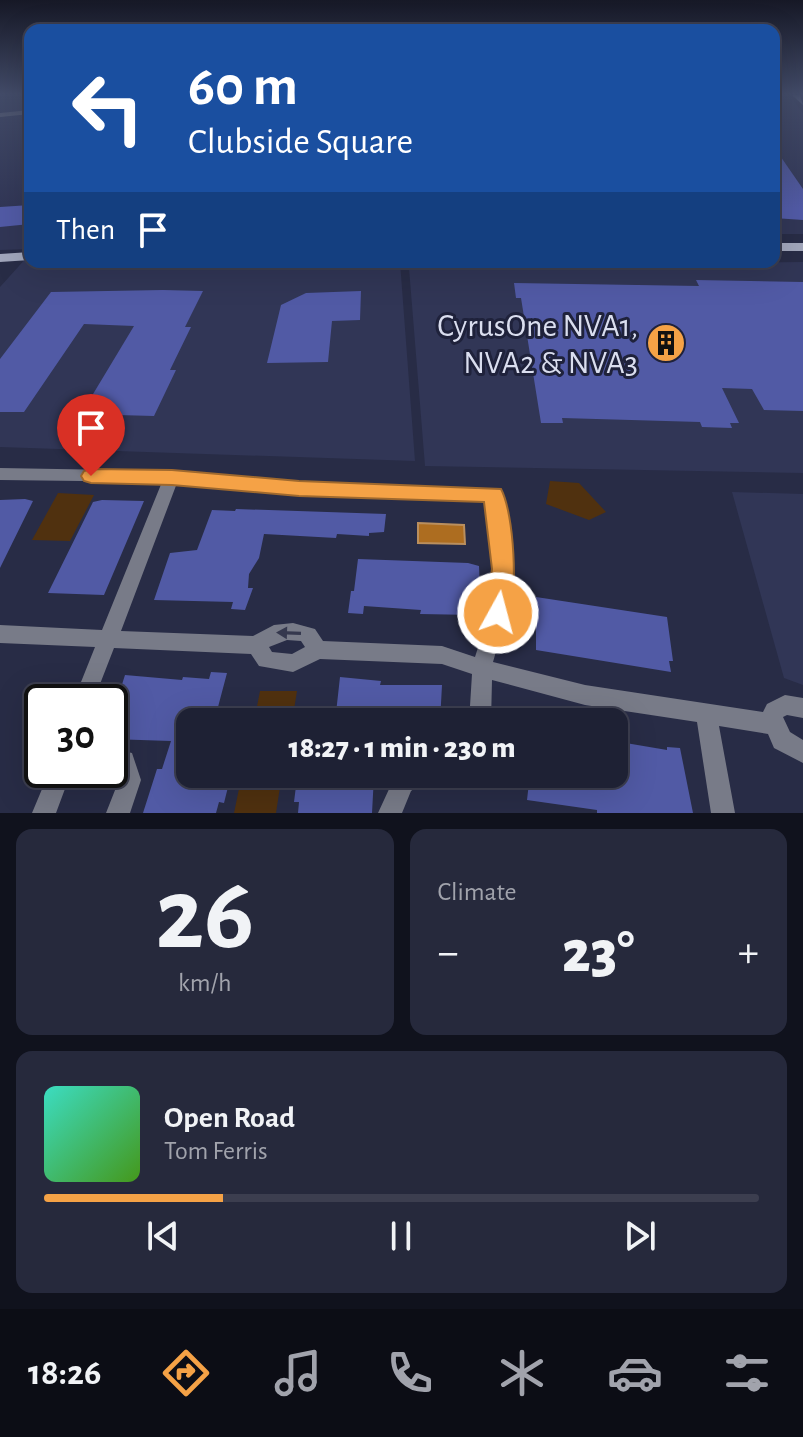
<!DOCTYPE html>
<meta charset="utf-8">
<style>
:root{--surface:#1e2134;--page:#26293c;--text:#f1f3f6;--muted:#a1a3ac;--line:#3c3e4f;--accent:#f5a246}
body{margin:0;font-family:"Alegreya Sans",sans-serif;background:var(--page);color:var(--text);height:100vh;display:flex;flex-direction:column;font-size:30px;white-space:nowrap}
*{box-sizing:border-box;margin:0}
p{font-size:26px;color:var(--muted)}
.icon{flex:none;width:44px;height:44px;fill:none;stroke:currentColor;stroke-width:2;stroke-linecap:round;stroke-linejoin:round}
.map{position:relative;height:813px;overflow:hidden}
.details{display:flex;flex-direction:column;gap:16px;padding:16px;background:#10121d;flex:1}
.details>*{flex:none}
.top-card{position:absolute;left:24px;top:24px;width:756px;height:244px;border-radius:16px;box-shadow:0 8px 32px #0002,0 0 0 2px var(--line);background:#1a4fa0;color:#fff;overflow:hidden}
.speed{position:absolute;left:24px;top:684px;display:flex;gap:16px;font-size:40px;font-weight:700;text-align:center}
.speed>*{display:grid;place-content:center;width:104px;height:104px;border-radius:50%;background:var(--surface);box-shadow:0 8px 32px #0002,0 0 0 2px var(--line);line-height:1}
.speed .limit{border:4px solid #111;border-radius:12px;background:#fff;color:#111}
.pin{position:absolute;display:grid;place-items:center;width:68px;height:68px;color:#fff;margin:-82px -34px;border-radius:50% 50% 50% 0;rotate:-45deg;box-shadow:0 0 8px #0007}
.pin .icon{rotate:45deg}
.me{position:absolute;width:88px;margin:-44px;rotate:7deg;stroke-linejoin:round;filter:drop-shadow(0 0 6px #0008)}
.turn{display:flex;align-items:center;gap:28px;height:168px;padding:0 32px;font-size:36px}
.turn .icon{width:104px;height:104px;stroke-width:2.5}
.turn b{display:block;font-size:56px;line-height:68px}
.then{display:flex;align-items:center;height:76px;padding:0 32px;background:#0003;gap:16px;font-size:30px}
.big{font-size:60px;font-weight:800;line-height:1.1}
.details .card{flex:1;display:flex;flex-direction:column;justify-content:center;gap:12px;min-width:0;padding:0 28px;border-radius:16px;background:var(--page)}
.details .dial{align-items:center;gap:0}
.dial b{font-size:104px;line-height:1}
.song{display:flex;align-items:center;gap:24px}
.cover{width:96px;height:96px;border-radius:12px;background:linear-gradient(135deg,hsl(170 70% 55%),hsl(100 70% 35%))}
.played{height:8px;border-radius:4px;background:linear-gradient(90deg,var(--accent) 25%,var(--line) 25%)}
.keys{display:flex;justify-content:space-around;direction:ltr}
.heat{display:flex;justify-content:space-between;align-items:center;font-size:44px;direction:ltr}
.details .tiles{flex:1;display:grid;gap:16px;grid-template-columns:1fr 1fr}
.card:last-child{grid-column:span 2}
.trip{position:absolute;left:176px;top:708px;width:452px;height:80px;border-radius:16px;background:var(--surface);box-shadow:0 8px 32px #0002,0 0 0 2px var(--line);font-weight:800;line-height:80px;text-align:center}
.dock{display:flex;height:128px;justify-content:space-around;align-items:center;background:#0c0d15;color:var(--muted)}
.dock .icon{width:56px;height:56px}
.dock .on{color:var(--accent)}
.dock b{font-size:36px;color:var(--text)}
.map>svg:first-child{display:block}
.built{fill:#313656}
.green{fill:#50310f}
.water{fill:#ad6d20;stroke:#ba8f5e;stroke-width:2}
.building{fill:#515aa5}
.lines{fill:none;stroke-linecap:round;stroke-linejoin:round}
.street{fill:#787b88;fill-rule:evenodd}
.secondary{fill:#a1a6bb;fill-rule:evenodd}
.oneway{fill:#35384e}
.route{fill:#f5a246;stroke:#9f692e;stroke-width:2}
.labels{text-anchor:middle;stroke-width:6;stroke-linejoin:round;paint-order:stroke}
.poi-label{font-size:32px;fill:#dadeef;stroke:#1f223b;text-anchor:end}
</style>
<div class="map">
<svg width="803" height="813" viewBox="0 0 803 813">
<rect width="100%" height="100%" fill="#282c46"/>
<path class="built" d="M0 95H30V249L0 250Z
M774 95H789L803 113V234H774Z
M28 256 30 262H400L415 461 0 447V287Z
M803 262V473L425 466 409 268Z
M732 492 803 494V685L784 678Z"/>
<path class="green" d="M550 481 579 483 606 512 589 520 546 504Z
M58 493 94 495 70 541 32 540Z
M260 691H297L292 722H254Z
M242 774H282L276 813H234Z"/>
<path class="water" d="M418 523 464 525 465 544 418 543Z"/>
<path class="building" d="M774 147 803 189V220L774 218Z
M30 205V224L0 227V207Z
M696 280 803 282V411L764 410 752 389 722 388 739 423H730L732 428 702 427 700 422 562 418 563 423H541L521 298H516L514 283 699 286Z
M163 290 203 291 185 327H191L170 370H176L154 416 81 414 134 326 84 324 24 412H0V359L51 292Z
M361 291 360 320 332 321 328 362 267 363 281 305 306 293Z
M25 499 33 501 0 568V500Z
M102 500 144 501 104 595 48 593 93 502Z
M236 509 386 514 384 532 369 533V536L337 534 336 538 264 534 259 558 249 574 248 588H253L245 610 231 609 233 602 154 600 170 553 197 550 212 510 235 511Z
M358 559 468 563 479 566 480 589H474L475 615 420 614 421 610 364 606 363 614 348 613 351 591H354Z
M536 597 667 617 673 661H669L671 672 536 650Z
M211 672 227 673 218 707 243 708 240 722H190V774H226L223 787H228L224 803 219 802 216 813H143L157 769H162L171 741 110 739V722L125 675 182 680 183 677 209 679Z
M340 677 381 681 380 685H442L440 722H335Z
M614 741 667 750V747L680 748 693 813H597V810L527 800 530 774H614Z
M303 774 374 776 372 813H298L299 802H294L296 786H301Z"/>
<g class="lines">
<path class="street" d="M30 110V114L0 117V113Z
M0 468 172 471 299 483 500 491 513 569 507 613 493 662 585 685 763 712 767 704 785 695 803 698V718L787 715 783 717 790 732 803 740V763L774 748 768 734 719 726 735 813H711L697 722 585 705 492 680 491 722H469L472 674 442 664 320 659 293 672 259 666 251 654 114 648 93 702H73L95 647 0 643V625L102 630 162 482 0 480ZM177 483 299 495 487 501 495 569 489 613 475 657 442 646 323 641 315 629 293 623 274 625 253 636 121 631ZM287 640 301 641 305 647 292 654 272 652 269 647Z
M110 748 132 753 141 780 130 813H106L119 780 116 771 110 770Z
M50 770H72L56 813H32Z
M396 774H426L423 782 411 791 402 813H378Z"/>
<path class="secondary" d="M792 95H800L803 105Z
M774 243H803V251H774Z
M30 252V260L0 262V254Z"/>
</g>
<defs><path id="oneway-solid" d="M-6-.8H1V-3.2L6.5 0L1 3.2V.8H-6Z" transform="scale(2)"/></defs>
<use class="oneway" href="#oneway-solid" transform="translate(289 633) rotate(-178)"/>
<linearGradient id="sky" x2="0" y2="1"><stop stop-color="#161826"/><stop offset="0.45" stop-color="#424b68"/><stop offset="1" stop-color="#424b68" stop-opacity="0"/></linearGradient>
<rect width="803" height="209" fill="url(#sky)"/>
<path class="route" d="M91 469 172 470 299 481 501 489C514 513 519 595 507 620L498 623 490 620 486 613 492 569 484 502 299 496 172 485 91 483 84 481 81 476 84 471Z"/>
<defs>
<g id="building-disc" transform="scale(2)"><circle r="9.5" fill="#f5a246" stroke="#1f223b"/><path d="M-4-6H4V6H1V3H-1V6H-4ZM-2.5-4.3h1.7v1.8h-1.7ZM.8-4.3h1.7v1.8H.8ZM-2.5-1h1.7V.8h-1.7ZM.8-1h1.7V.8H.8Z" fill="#111"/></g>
</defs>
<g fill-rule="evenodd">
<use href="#building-disc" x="666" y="343"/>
</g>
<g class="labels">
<g class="poi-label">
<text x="638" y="336">CyrusOne NVA1,<tspan x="638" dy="37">NVA2 &amp; NVA3</tspan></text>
</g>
</g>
</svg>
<div class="speed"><div class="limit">30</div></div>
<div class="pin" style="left:91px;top:476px;background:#d93025"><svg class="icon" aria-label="arrive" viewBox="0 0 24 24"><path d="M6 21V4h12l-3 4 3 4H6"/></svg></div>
<svg class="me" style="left:498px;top:613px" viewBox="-20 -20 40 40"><circle r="17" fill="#f5a246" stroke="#fff" stroke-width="3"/><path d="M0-11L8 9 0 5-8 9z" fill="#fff"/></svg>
<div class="trip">18:27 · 1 min · 230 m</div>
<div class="top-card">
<div class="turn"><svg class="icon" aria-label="left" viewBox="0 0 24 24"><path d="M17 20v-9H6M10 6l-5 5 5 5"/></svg><div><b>60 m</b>Clubside Square</div></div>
<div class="then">Then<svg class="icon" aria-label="arrive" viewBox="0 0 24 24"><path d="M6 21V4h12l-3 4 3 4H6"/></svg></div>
</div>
</div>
<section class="details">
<div class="tiles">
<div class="card dial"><b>26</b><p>km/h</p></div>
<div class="card"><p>Climate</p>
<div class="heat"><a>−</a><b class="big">23°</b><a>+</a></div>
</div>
<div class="card">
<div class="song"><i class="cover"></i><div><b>Open Road</b><p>Tom Ferris</p></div></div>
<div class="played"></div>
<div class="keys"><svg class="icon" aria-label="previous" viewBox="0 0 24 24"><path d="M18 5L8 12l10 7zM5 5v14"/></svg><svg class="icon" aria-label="pause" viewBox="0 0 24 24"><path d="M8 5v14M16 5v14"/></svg><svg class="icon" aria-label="next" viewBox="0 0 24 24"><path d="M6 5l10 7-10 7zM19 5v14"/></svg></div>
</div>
</div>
</section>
<nav class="dock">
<b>18:26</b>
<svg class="icon on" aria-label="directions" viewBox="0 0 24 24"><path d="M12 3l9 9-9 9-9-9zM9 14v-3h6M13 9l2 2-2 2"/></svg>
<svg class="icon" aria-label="music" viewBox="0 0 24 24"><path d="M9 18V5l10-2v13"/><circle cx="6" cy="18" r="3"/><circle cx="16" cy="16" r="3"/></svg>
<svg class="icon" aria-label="phone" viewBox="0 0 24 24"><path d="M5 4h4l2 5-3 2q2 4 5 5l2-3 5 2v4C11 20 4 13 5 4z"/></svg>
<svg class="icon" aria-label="climate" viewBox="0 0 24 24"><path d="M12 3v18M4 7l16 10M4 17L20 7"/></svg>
<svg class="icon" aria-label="car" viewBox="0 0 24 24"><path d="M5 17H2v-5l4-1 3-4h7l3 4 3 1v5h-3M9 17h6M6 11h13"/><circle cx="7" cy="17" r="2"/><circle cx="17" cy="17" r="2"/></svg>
<svg class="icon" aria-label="filters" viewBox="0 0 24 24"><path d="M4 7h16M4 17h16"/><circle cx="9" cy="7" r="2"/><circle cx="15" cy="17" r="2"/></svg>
</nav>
